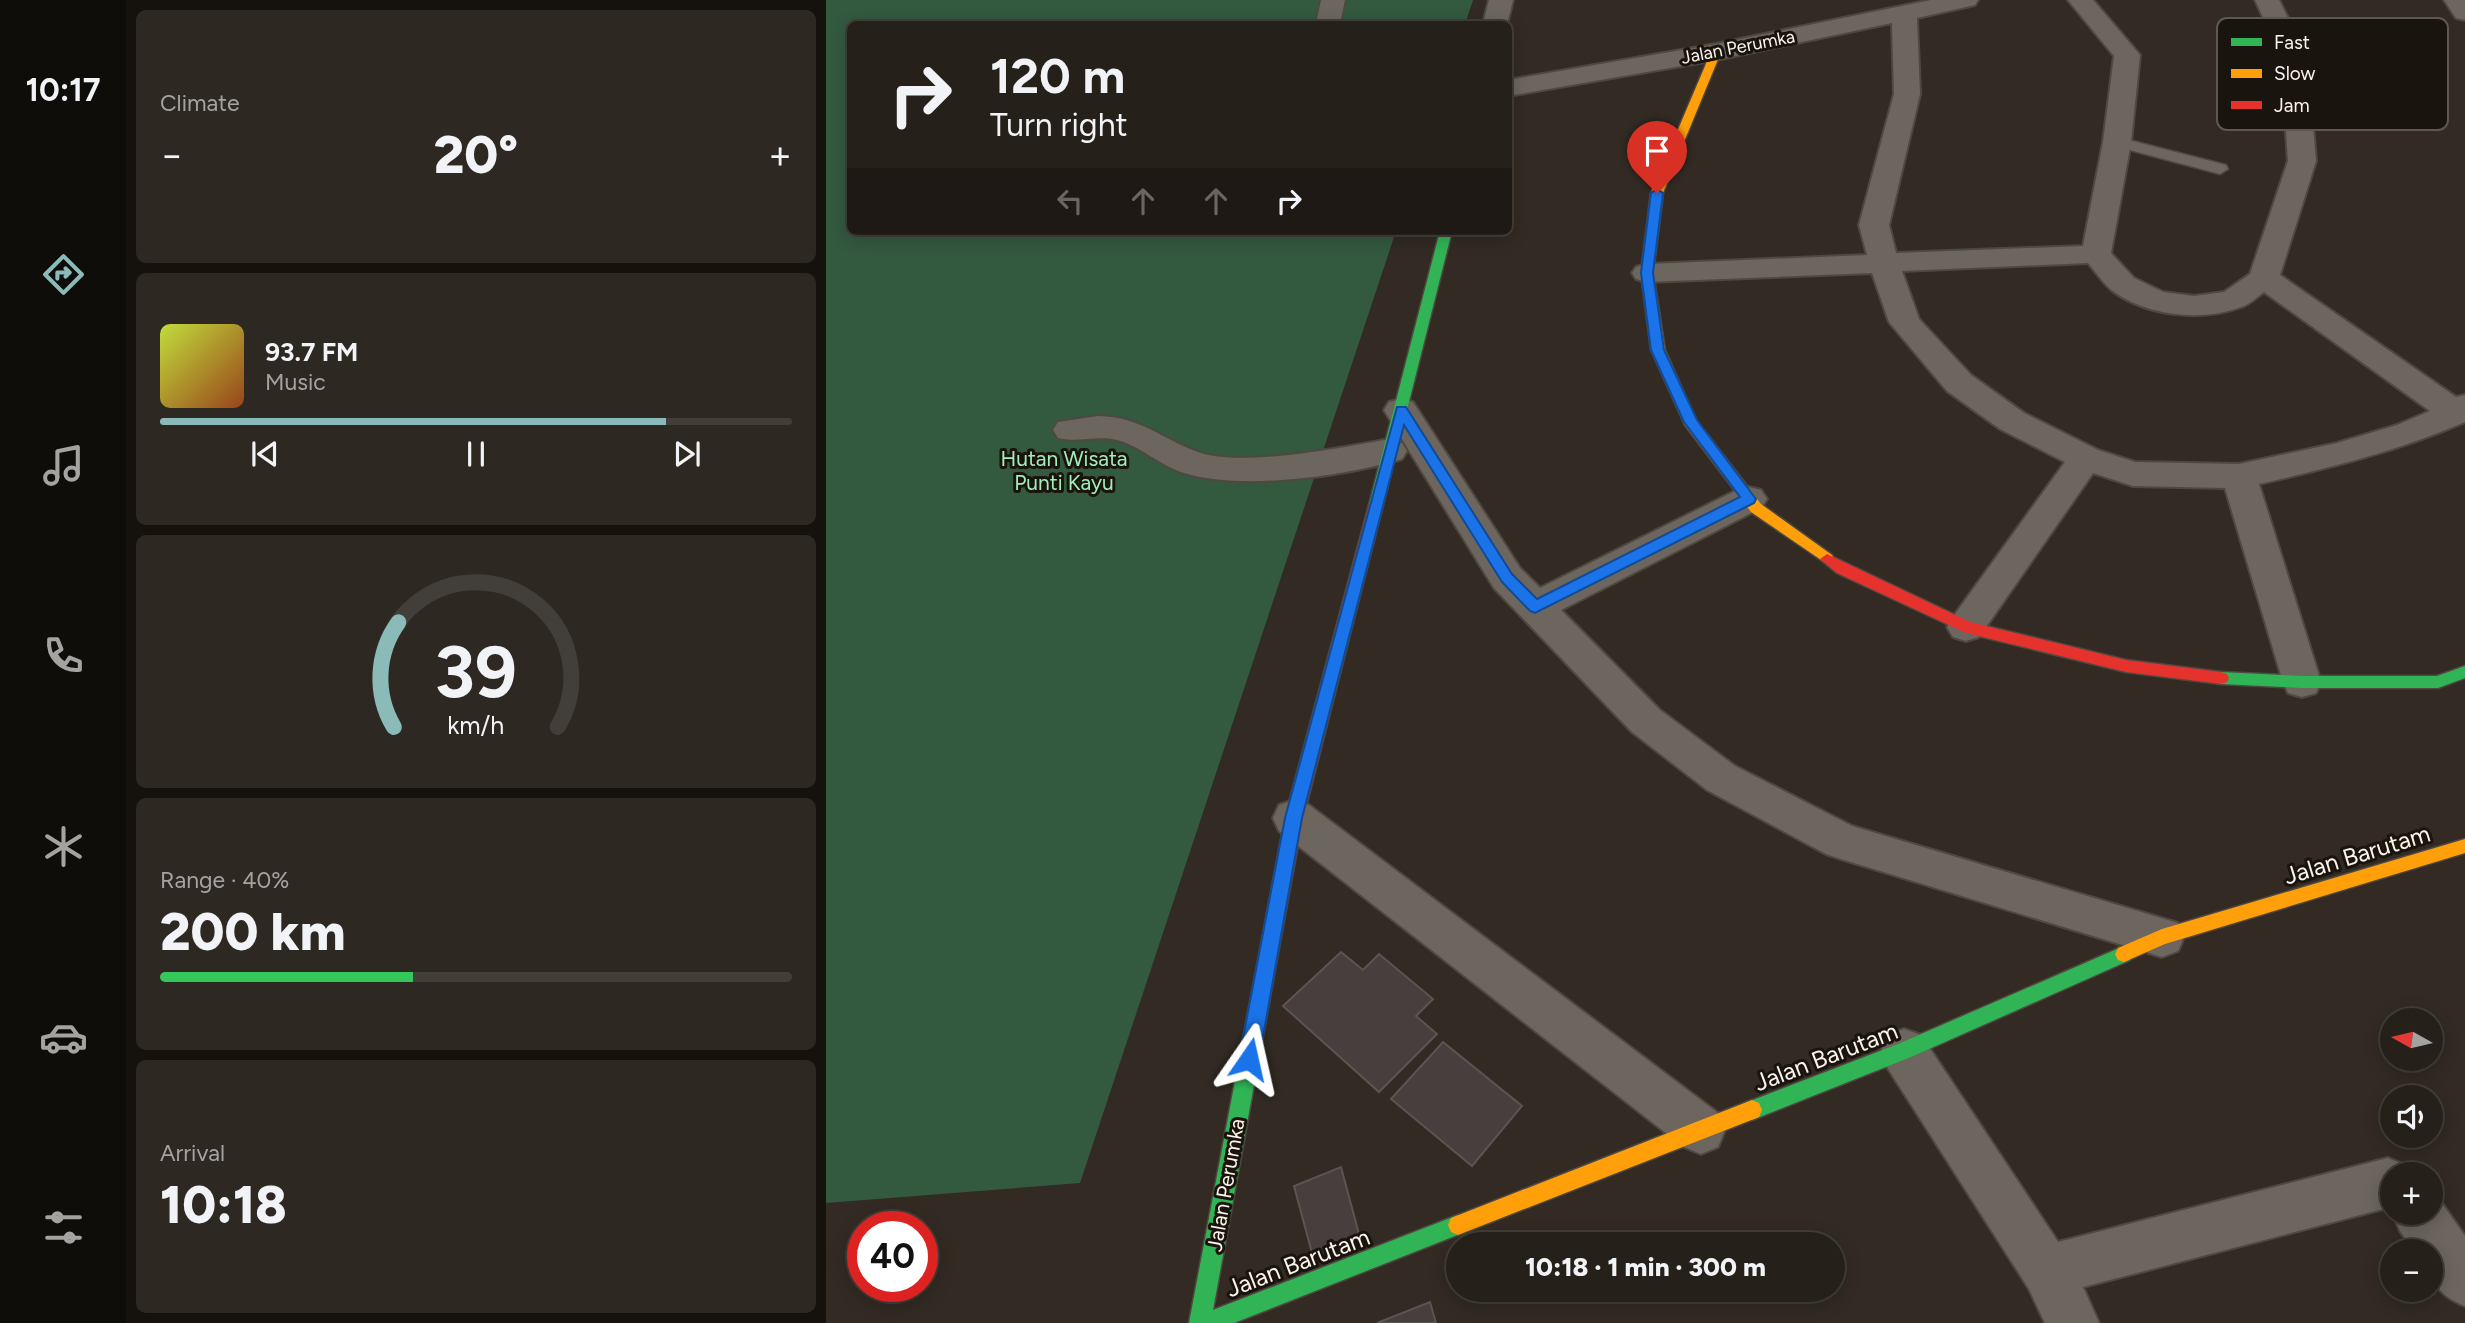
<!DOCTYPE html>
<meta charset="utf-8">
<style>
:root{--surface:#26201a;--page:#2e2823;--text:#f1f3f6;--muted:#a4a3a2;--line:#423e39;--accent:#8bbbb9}
body{margin:0;font-family:Figtree,sans-serif;background:var(--page);color:var(--text);height:100vh;display:flex;flex-direction:column;font-size:26px;white-space:nowrap}
*{box-sizing:border-box;margin:0}
p{font-size:23px;color:var(--muted)}
.icon{flex:none;width:38px;height:38px;fill:none;stroke:currentColor;stroke-width:2;stroke-linecap:round;stroke-linejoin:round}
.map{position:relative;flex:1;overflow:hidden}
.drawer{display:flex;flex-direction:column;gap:10px;padding:10px;background:#15120e;width:700px}
.drawer>*{flex:none}
.guide{position:absolute;left:21px;top:21px;width:665px;height:214px;border-radius:10px;box-shadow:0 4px 18px #0003,0 0 0 2px var(--line);background:#26201a;color:var(--text);overflow:hidden}
.needle{width:46px;rotate:278deg}
.fabs{position:absolute;left:1554px;top:1008px;display:grid;gap:14px}
.fabs a{display:grid;place-items:center;width:63px;height:63px;border-radius:50%;background:var(--surface);box-shadow:0 4px 18px #0003,0 0 0 2px var(--line);font-size:35px}
.speed{position:absolute;left:21px;top:1211px;display:flex;gap:14px;font-size:35px;font-weight:700;text-align:center}
.speed>*{display:grid;place-content:center;width:91px;height:91px;border-radius:50%;background:var(--surface);box-shadow:0 4px 18px #0003,0 0 0 2px var(--line);line-height:1}
.speed .limit{border:10px solid #d22;background:#fff;color:#111}
.pin{position:absolute;display:grid;place-items:center;width:60px;height:60px;color:#fff;margin:-72px -30px;border-radius:50% 50% 50% 0;rotate:-45deg;box-shadow:0 0 7px #0007}
.pin .icon{rotate:45deg}
.me{position:absolute;width:77px;margin:-38px;rotate:11deg;stroke-linejoin:round;filter:drop-shadow(0 0 5px #0008)}
.turn{display:flex;align-items:center;gap:24px;height:147px;padding:0 28px;font-size:32px}
.turn .icon{width:91px;height:91px;stroke-width:2.5}
.turn b{display:block;font-size:49px;line-height:60px}
.lanes{display:flex;align-items:center;height:66px;padding:0 28px;background:#0003;justify-content:center;gap:35px;direction:ltr}
.lanes .off{opacity:.35}
.big{font-size:52px;font-weight:800;line-height:1.1}
.drawer .tile{flex:1;display:flex;flex-direction:column;justify-content:center;gap:10px;min-width:0;padding:0 24px;border-radius:10px;background:var(--page)}
.drawer .dial{align-items:center;gap:0}
.dial svg{height:182px;overflow:visible;fill:none;stroke:var(--line);stroke-width:7;stroke-linecap:round;text-anchor:middle}
.dial text{fill:var(--text);stroke:none}
.song{display:flex;align-items:center;gap:21px}
.cover{width:84px;height:84px;border-radius:10px;background:linear-gradient(135deg,hsl(70 70% 55%),hsl(20 70% 35%))}
.played{height:7px;border-radius:4px;background:linear-gradient(90deg,var(--accent) 80%,var(--line) 80%)}
.keys{display:flex;justify-content:space-around;direction:ltr}
.heat{display:flex;justify-content:space-between;align-items:center;font-size:38px;direction:ltr}
.charge{height:10px;border-radius:5px;background:linear-gradient(90deg,#34c759 40%,var(--line) 0)}
.trip{position:absolute;left:620px;top:1232px;width:399px;height:70px;border-radius:35px;background:var(--surface);box-shadow:0 4px 18px #0003,0 0 0 2px var(--line);font-weight:800;line-height:70px;text-align:center}
main{display:flex;flex:1;min-height:0}
.dock{display:flex;flex-direction:column;width:126px;justify-content:space-around;align-items:center;background:#0f0d0a;color:var(--muted)}
.dock .icon{width:49px;height:49px}
.dock .active{color:var(--accent)}
.dock b{font-size:32px;color:var(--text)}
.map>svg:first-child{display:block}
.green{fill:#33593f}
.building{fill:#473f3e;stroke:#5c5453;stroke-width:2}
.lines{fill:none;stroke-linecap:round;stroke-linejoin:round}
.lane-casing{stroke:#4e4841;stroke-width:3}
.street-casing{stroke:#4e4841;stroke-width:4}
.fast-casing{stroke:#4e4841;stroke-width:3}
.slow-casing{stroke:#4e4841;stroke-width:3}
.jam-casing{stroke:#4e4841;stroke-width:3}
.lane{fill:#6c665f;fill-rule:evenodd}
.street{fill:#6c665f;fill-rule:evenodd}
.fast{fill:#30b455;fill-rule:evenodd}
.slow{fill:#ff9f0a;fill-rule:evenodd}
.jam{fill:#e5322d;fill-rule:evenodd}
.route{fill:#1a73e8;stroke:#114b97;stroke-width:2}
.labels{text-anchor:middle;stroke-width:6;stroke-linejoin:round;paint-order:stroke}
.far-street-label{font-size:18px;fill:#fcf3eb;stroke:#1a140e}
.park-label{font-size:21px;fill:#a1eeb9;stroke:#1a140e}
.street-label{font-size:21px;fill:#fcf3eb;stroke:#1a140e}
.near-street-label{font-size:24px;fill:#fcf3eb;stroke:#1a140e}
.key{fill:#1a140e;stroke:#5e5750;stroke-width:2}
.key-label{font-size:19px;fill:#fcf3eb}
</style>
<main>
<nav class="dock">
<b>10:17</b>
<svg class="icon active" aria-label="directions" viewBox="0 0 24 24"><path d="M12 3l9 9-9 9-9-9zM9 14v-3h6M13 9l2 2-2 2"/></svg>
<svg class="icon" aria-label="music" viewBox="0 0 24 24"><path d="M9 18V5l10-2v13"/><circle cx="6" cy="18" r="3"/><circle cx="16" cy="16" r="3"/></svg>
<svg class="icon" aria-label="phone" viewBox="0 0 24 24"><path d="M5 4h4l2 5-3 2q2 4 5 5l2-3 5 2v4C11 20 4 13 5 4z"/></svg>
<svg class="icon" aria-label="climate" viewBox="0 0 24 24"><path d="M12 3v18M4 7l16 10M4 17L20 7"/></svg>
<svg class="icon" aria-label="car" viewBox="0 0 24 24"><path d="M5 17H2v-5l4-1 3-4h7l3 4 3 1v5h-3M9 17h6M6 11h13"/><circle cx="7" cy="17" r="2"/><circle cx="17" cy="17" r="2"/></svg>
<svg class="icon" aria-label="filters" viewBox="0 0 24 24"><path d="M4 7h16M4 17h16"/><circle cx="9" cy="7" r="2"/><circle cx="15" cy="17" r="2"/></svg>
</nav>
<section class="drawer">
<div class="tile"><p>Climate</p>
<div class="heat"><a>−</a><b class="big">20°</b><a>+</a></div>
</div>
<div class="tile">
<div class="song"><i class="cover"></i><div><b>93.7 FM</b><p>Music</p></div></div>
<div class="played"></div>
<div class="keys"><svg class="icon" aria-label="previous" viewBox="0 0 24 24"><path d="M18 5L8 12l10 7zM5 5v14"/></svg><svg class="icon" aria-label="pause" viewBox="0 0 24 24"><path d="M8 5v14M16 5v14"/></svg><svg class="icon" aria-label="next" viewBox="0 0 24 24"><path d="M6 5l10 7-10 7zM19 5v14"/></svg></div>
</div>
<div class="tile dial"><svg viewBox="0 0 100 80">
<path d="M14 69A42 42 0 1 1 86 69"/>
<path d="M14 69A42 42 0 0 1 16 23" stroke="#8bbbb9"/>
<text x="50" y="56" font-size="32" font-weight="700">39</text>
<text x="50" y="72" font-size="11">km/h</text>
</svg></div>
<div class="tile"><p>Range · 40%</p><b class="big">200 km</b><div class="charge"></div></div>
<div class="tile"><p>Arrival</p><b class="big">10:18</b></div>
</section>
<div class="map">
<svg width="1639" height="1323" viewBox="0 0 1639 1323">
<rect width="100%" height="100%" fill="#322a23"/>
<path class="green" d="M0 0H647L639 24H24V231H570L254 1183 0 1203Z"/>
<path class="building" d="M515 952 537 970 553 954 607 999 590 1016 611 1034 553 1092 457 1006Z
M617 1042 696 1106 646 1166 565 1099Z
M515 1167 534 1238 487 1257 468 1186Z
M604 1302 610 1323H551Z"/>
<g class="lines">
<g class="lane-casing">
<path id="lane" d="M1291 137 1400 165 1402 169 1394 174 1285 145 1283 142 1285 139Z"/>
</g>
<g class="street-casing">
<path id="street" d="M495 0H519L514 24H490Z
M663 0H687L681 24H657Z
M1105 0H1152L1149 5 1091 18 1094 94 1063 225 1070 253 1257 246 1277 142 1288 56 1242 0H1267L1314 55 1305 142 1285 253 1308 278 1337 292 1368 296 1398 292 1424 274 1462 161 1455 56 1429 0H1453L1481 56 1490 161 1454 275 1630 397 1639 395V422C1572 451 1503 468 1433 484L1495 682 1490 693 1476 697 1462 693 1457 682 1399 488 1307 486 1267 473 1153 637 1140 641 1127 637 1121 627 1127 617 1239 462 1174 429 1121 391 1063 322 1046 273 821 282 810 279 806 273 810 267 821 264 1041 255 1033 225 1068 94 1066 23 890 60 682 96V80L890 44ZM1262 263C1270 272 1278 285 1288 292 1322 316 1376 322 1415 307 1423 305 1431 297 1438 292L1604 411 1571 425 1511 443 1413 464 1309 462 1272 450 1198 413 1145 375 1093 319 1076 271Z
M1618 0H1639V20L1630 18Z
M575 399 587 402 694 568 714 588 911 490 923 487 935 490 941 499 935 508 735 610 834 710 909 766 1026 826 1352 923 1358 937 1352 951 1336 957 1015 859 1000 854 881 790 806 732 668 588 558 410 563 402Z
M272 416C316 417 335 439 372 452 415 468 518 447 564 439L576 443 581 451 576 459C519 476 415 491 358 473 334 466 315 446 291 440 271 435 251 443 232 438L227 430 232 422Z
M468 800 483 805 892 1113 899 1130 892 1147 875 1154 858 1147 453 831 447 818 453 805Z
M1078 1029 1095 1035 1232 1242 1562 1158 1584 1167 1586 1174H1566V1210L1561 1208 1257 1287 1273 1323H1219L1203 1289 1061 1067 1055 1051 1061 1035Z
M1605 1193 1610 1195 1639 1236V1306C1610 1294 1605 1282 1605 1251H1588L1574 1231 1567 1213H1605Z"/>
</g>
<g class="fast-casing">
<path id="fast" d="M614 231H626L557 505 550 510 543 505Z
M1639 666V678L1612 688H1476L1395 684 1389 682 1387 678 1389 674 1395 672 1476 676H1611Z
M458 863 464 866 467 871 387 1310 632 1215 639 1218 642 1225 639 1232 408 1323H363L449 871 452 866Z
M1298 946 1304 948 1307 954 1304 960 1085 1057 926 1120 919 1117 916 1110 919 1103 1072 1044Z"/>
</g>
<g class="slow-casing">
<path id="slow" d="M890 49 895 52 837 193 827 273 839 350 870 420 935 504 1006 555 1008 559 1006 563 1001 564 925 512 859 425 825 350 815 273 825 193 885 52Z
M1639 839V853L1339 944 1298 962 1292 960 1289 954 1292 948 1336 929Z
M926 1100 933 1103 936 1110 933 1117 632 1235 625 1232 622 1225 625 1218Z"/>
</g>
<g class="jam-casing">
<path id="jam" d="M550 500 557 505 477 818 467 871 464 876 458 879 452 876 449 871 459 818 543 505Z
M1001 554 1144 622 1300 660 1395 672 1401 674 1403 678 1401 682 1395 684 1300 672 1140 633 1011 573 994 559Z"/>
</g>
<use href="#lane" class="lane"/>
<use href="#street" class="street"/>
<use href="#fast" class="fast"/>
<use href="#slow" class="slow"/>
<use href="#jam" class="jam"/>
</g>
<path class="route" d="M831 189 837 193 827 273 838 350 871 420 930 499 928 503 709 613 704 611 676 582 578 425 476 818 433 1059 430 1066 423 1068 416 1066 413 1059 459 818 571 407H580L686 574 711 599 914 497 858 422 825 350 815 273 825 193Z"/>
<g class="labels">
<g class="far-street-label">
<text transform="translate(912 47) rotate(-11)" y="6">Jalan Perumka</text>
</g>
<g class="park-label">
<text x="238" y="466">Hutan Wisata<tspan x="238" dy="24">Punti Kayu</tspan></text>
</g>
<g class="street-label">
<text transform="translate(400 1185) rotate(-80)" y="7">Jalan Perumka</text>
</g>
<g class="near-street-label">
<text transform="translate(1531 855) rotate(-17)" y="8">Jalan Barutam</text>
<text transform="translate(1000 1057) rotate(-21)" y="8">Jalan Barutam</text>
<text transform="translate(472 1263) rotate(-21)" y="8">Jalan Barutam</text>
</g>
</g>
<rect x="1391" y="18" width="231" height="112" rx="10" class="key"/>
<rect x="1405" y="38" width="31" height="8" fill="#30b455"/>
<rect x="1405" y="69" width="31" height="9" fill="#ff9f0a"/>
<rect x="1405" y="101" width="31" height="8" fill="#e5322d"/>
<g class="key-label">
<text x="1448" y="49">Fast</text>
<text x="1448" y="80">Slow</text>
<text x="1448" y="112">Jam</text>
</g>
</svg>
<div class="fabs">
<a><svg class="needle" viewBox="-14 -14 28 28"><path d="M0-13l5 13h-10z" fill="#e53935"/><path d="M0 13l5-13h-10z" fill="#a4a3a2"/></svg></a>
<a><svg class="icon" aria-label="sound" viewBox="0 0 24 24"><path d="M4 9h4l5-4v14l-5-4H4zM17 9q2 3 0 6"/></svg></a>
<a>+</a>
<a>−</a>
</div>
<div class="speed"><div class="limit">40</div></div>
<div class="pin" style="left:831px;top:193px;background:#d93025"><svg class="icon" aria-label="arrive" viewBox="0 0 24 24"><path d="M6 21V4h12l-3 4 3 4H6"/></svg></div>
<svg class="me" style="left:423px;top:1059px" viewBox="-20 -20 40 40"><path d="M0-17L14 15 0 8-14 15z" fill="#1a73e8" stroke="#fff" stroke-width="4"/></svg>
<div class="trip">10:18 · 1 min · 300 m</div>
<div class="guide">
<div class="turn"><svg class="icon" aria-label="right" viewBox="0 0 24 24"><path d="M7 20v-9h11M14 6l5 5-5 5"/></svg><div><b>120 m</b>Turn right</div></div>
<div class="lanes"><svg class="icon off" aria-label="left" viewBox="0 0 24 24"><path d="M17 20v-9H6M10 6l-5 5 5 5"/></svg><svg class="icon off" aria-label="ahead" viewBox="0 0 24 24"><path d="M12 20V5M6 11l6-6 6 6"/></svg><svg class="icon off" aria-label="ahead" viewBox="0 0 24 24"><path d="M12 20V5M6 11l6-6 6 6"/></svg><svg class="icon" aria-label="right" viewBox="0 0 24 24"><path d="M7 20v-9h11M14 6l5 5-5 5"/></svg></div>
</div>
</div>
</main>
